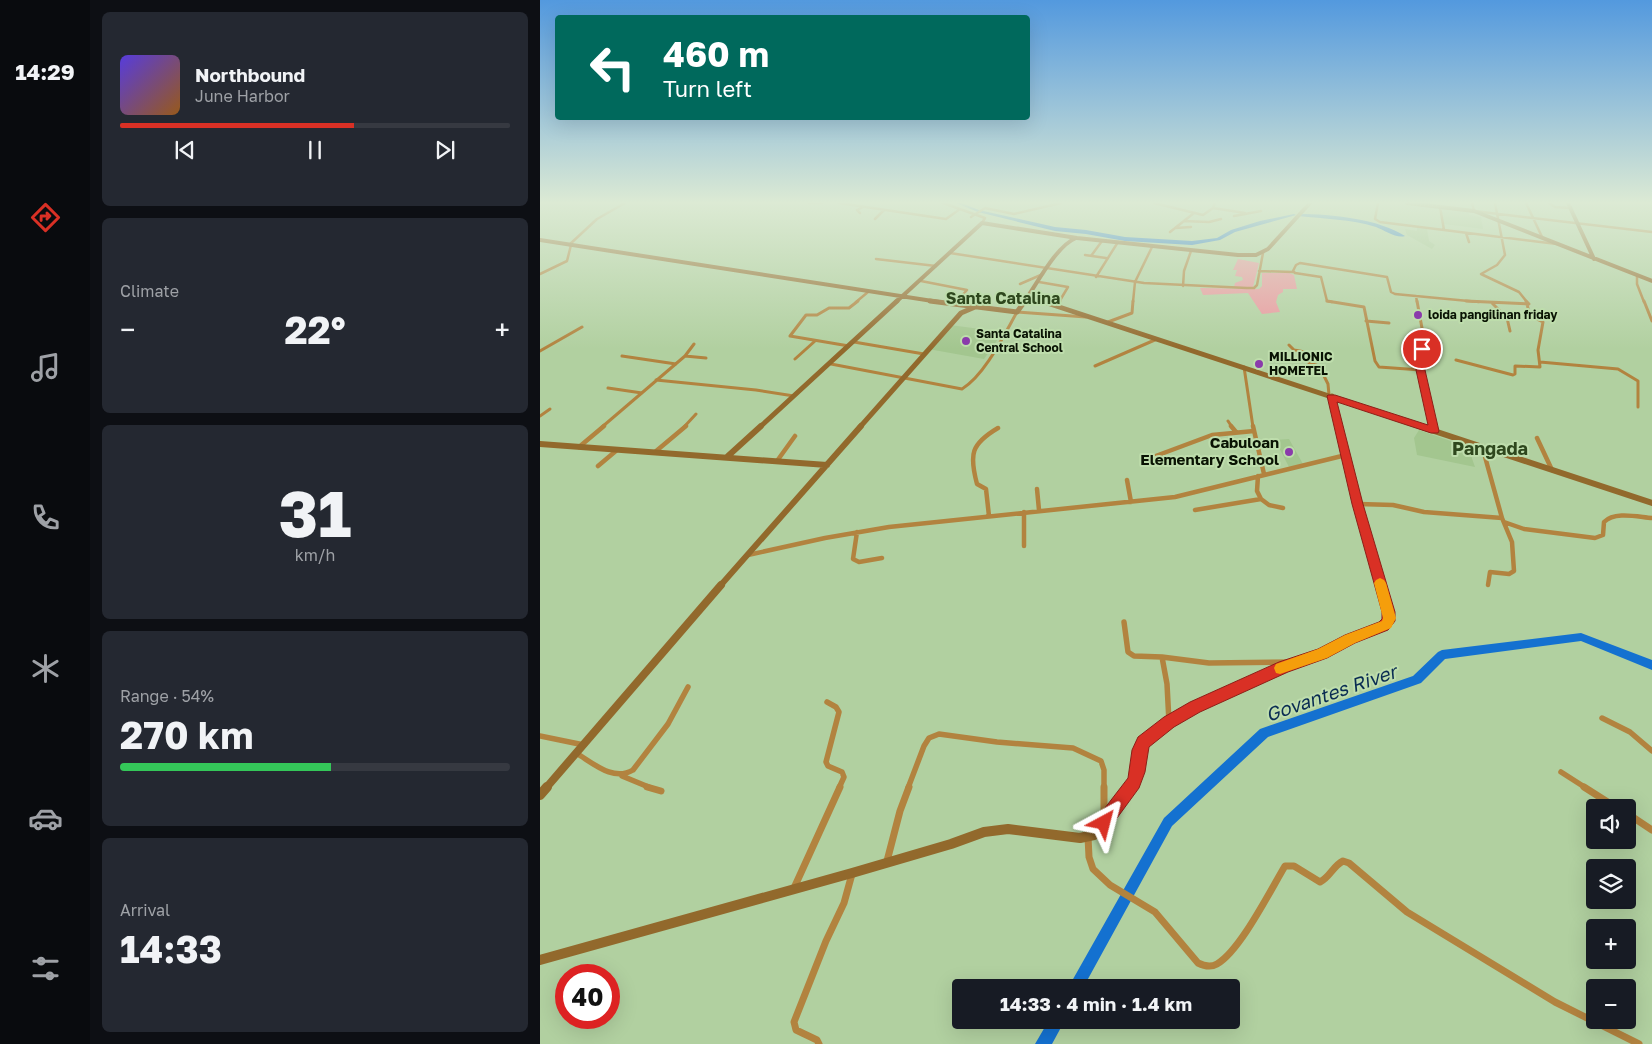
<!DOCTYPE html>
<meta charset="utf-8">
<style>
:root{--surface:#171b24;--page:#242831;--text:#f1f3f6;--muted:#9ea1a6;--line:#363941;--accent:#d93025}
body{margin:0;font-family:"Golos Text",sans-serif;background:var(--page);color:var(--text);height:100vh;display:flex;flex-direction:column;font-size:19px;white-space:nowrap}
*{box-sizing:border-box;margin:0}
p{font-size:16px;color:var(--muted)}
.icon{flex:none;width:28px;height:28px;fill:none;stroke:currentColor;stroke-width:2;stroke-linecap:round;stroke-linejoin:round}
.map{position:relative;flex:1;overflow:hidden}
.drawer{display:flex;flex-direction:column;gap:12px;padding:12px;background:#0d0f14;width:450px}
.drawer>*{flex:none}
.guide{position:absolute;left:15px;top:15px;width:475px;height:105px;border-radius:5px;box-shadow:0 5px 20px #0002;background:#00695c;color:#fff;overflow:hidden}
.controls{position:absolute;left:1046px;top:799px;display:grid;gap:10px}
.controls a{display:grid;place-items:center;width:50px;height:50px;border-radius:5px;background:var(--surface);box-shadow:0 5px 20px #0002;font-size:25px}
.speed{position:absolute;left:15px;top:964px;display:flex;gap:10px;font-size:25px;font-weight:700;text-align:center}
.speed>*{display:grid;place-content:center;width:65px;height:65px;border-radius:50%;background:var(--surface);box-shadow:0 5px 20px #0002;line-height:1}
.speed .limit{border:8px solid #d22;background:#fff;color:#111}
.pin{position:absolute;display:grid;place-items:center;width:42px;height:42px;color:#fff;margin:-21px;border:2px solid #fff;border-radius:50%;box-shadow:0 1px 5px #0007}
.me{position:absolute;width:55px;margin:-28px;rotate:38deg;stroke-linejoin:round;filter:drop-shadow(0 0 4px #0008)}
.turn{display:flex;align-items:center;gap:18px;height:105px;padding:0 25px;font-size:22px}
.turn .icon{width:65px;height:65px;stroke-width:2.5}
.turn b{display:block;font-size:35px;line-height:42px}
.big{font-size:38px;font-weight:700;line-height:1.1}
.drawer .card{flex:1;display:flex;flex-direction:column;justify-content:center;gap:8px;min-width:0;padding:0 18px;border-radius:8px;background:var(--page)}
.drawer .dial{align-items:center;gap:0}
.dial b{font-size:65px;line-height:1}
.song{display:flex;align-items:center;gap:15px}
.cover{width:60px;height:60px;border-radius:8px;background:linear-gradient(135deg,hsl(250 70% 55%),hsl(30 70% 35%))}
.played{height:5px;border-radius:2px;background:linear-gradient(90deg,var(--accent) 60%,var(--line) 60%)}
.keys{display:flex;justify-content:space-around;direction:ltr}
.heat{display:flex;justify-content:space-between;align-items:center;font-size:28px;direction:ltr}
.charge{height:8px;border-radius:4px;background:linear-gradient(90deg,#34c759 54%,var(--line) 0)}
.trip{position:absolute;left:412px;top:979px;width:288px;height:50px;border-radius:5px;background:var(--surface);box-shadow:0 5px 20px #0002;font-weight:700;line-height:50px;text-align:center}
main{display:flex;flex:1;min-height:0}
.dock{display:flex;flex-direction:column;width:90px;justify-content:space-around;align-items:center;background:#090b0e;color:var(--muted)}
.dock .icon{width:35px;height:35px}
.dock .current{color:var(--accent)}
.dock b{font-size:22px;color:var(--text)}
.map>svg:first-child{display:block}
.built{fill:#a3c68f}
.green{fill:#eb979e}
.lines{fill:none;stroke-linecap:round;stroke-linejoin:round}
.river{fill:#1471d0;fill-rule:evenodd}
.street-far4{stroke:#b2833f;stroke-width:2.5}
.street-far3{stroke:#b2833f;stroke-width:3}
.street-far2{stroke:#b2833f;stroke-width:4.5}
.street-far1{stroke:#b2833f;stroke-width:5.5}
.street{stroke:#b2833f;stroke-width:7}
.secondary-far4{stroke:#92692c;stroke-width:4}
.secondary-far3{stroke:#92692c;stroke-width:5}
.secondary-far2{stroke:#92692c;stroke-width:6}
.secondary-far1{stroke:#92692c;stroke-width:8}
.secondary{stroke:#92692c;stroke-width:10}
.route{fill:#d93025;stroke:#8d1f18}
.slow{fill:#f59e0b}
.poi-dot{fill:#8a3bab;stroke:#beddac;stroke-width:2}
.labels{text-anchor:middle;stroke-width:4;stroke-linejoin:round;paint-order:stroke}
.far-poi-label{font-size:12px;font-weight:bold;fill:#091303;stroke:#beddac;text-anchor:start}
.poi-label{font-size:15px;font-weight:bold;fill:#091303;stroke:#beddac;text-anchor:end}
.far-district-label{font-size:16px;font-weight:bold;fill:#2e471d;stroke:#beddac}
.quarter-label{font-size:18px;font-weight:bold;fill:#2e471d;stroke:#beddac}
.near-water-label{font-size:19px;font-style:italic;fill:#0a2c52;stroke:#beddac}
</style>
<main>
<nav class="dock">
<b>14:29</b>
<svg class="icon current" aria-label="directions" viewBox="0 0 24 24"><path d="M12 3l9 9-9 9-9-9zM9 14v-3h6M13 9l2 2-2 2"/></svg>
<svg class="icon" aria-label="music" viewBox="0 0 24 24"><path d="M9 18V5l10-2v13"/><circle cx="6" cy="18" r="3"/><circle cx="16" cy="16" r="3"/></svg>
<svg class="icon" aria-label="phone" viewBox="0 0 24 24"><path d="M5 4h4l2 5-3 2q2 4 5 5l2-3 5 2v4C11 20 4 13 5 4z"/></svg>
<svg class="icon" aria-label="climate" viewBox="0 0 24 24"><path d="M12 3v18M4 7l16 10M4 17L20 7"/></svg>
<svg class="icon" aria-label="car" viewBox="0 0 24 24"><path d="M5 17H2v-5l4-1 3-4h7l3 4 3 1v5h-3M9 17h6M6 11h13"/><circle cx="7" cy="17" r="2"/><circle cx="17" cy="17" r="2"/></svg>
<svg class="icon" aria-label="filters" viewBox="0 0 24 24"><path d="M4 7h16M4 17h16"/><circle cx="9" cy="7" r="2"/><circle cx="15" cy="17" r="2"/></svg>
</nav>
<section class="drawer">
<div class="card">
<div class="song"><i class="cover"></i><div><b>Northbound</b><p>June Harbor</p></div></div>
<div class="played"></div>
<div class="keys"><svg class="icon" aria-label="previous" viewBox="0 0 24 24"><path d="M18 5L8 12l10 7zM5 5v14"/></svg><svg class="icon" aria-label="pause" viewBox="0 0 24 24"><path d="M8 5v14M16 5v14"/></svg><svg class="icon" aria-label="next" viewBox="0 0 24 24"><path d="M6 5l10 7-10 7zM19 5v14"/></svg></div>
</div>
<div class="card"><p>Climate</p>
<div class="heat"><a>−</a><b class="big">22°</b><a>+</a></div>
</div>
<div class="card dial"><b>31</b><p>km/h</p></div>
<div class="card"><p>Range · 54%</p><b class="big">270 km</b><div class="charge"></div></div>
<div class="card"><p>Arrival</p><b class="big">14:33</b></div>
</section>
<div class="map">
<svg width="1112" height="1044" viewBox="0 0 1112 1044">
<rect width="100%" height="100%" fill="#b1d0a0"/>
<path class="built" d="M901 207 928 211 929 215 941 217 943 229 904 224Z
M877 228 887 229 889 241 895 245 892 249 867 235 865 229 877 231Z
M410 325 463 332 444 359 388 349Z
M879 430 928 447 935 467 877 455 874 438Z
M749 439 763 464 749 467 735 440Z"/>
<path class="green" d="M698 259 719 263 713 287H694L695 283 703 280 702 277 695 276 697 270H693Z
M722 273H749L754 275 757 289H743V292L738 295 736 302 740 312 722 314 708 293 663 295 660 288 719 289 722 286Z"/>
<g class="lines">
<path class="river" d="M416 203H421L439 210 515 227 546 230 585 237 652 241 677 238 691 230 720 221 754 214 756 215 695 232 680 240 652 245 585 241 546 234 515 231 438 212Z
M760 214C791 214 839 219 865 236 857 239 844 230 836 227 810 219 785 219 758 216V214Z
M1041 633 1112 660V670L1041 641 905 659 881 683 728 737 632 826 543 988H528L624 818 720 729 873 676 898 652 902 650Z
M509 1020H525L512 1044H495Z"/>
<path class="street-far4" d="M269 203H282
M299 203 406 219 420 209
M403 203 445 218 442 223
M614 203 663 215 673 208 675 203
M838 203 835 219 840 222 1017 244
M932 203 934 211 1112 232
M955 203 965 255 957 265 941 274 979 292 987 302
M986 203 1003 239
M1009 203 1015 207 1031 208
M900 207 904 230
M673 208 705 213
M320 213 317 210 323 207
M694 216 721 211
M431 217 445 208 474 214 521 203
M335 219 344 210
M644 221 669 222 681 219
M635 228 651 227
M630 232 654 213
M926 233 929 242
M29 245 57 219 85 203
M410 253 604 283 707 288H714L717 285 723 253
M545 255 566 258
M551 256 562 241
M336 259 396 266
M719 271 753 272
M0 274 27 261 31 245
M1097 275V284L1104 302
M556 277 578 242
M381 281 427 290 416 302
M499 282 528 287 519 302
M480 284 503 274
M643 286 644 271 651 251
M876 296 877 302
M316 302 328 292
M593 302 595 282 612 247
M792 302 787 301 781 277 755 273 753 271 756 265 760 263 847 277 851 292 855 294 939 302"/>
<path class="street-far3" d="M787 301 824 307 835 361 839 367 881 370
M877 301 884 339 881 370 893 427
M926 301 989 304 986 301
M1104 301 1112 321
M952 303 967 318 970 331
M414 304 417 301
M517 305 520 301
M826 321 849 323
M568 322 592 313 593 301
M314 342 384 354
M749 345 754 350 765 352 769 363 779 366 788 384 789 395
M309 346 250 336 266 315H277L289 308H309L318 301
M0 351 42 327
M82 356 136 364
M145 356 166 358
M255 359 275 341
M916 360 973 375 975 374V366L1000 367 998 350 1003 322 990 316 987 304
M1000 362 1078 369 1098 381V407
M291 364 422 389C445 375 464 335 477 312L546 317
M555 366 617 339
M704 367 713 427
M116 380 216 390 254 396
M68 388 102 393
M0 416 10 409
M688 421 692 427
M62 427 145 356 154 344
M144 427 156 414"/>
<path class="street-far2" d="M691 426 696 432
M713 426 724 474
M893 426 894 431
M997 438 1012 470
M942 446 962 518 972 542 974 571 969 574 950 572 948 585
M39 447 64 426
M115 452 146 426
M613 457 672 435 714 431
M237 461 255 436
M58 466 77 450
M587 480 591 502
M497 489 499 510
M721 499 729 505 743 508
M819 504 853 505 884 512 962 518
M655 510 721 499 717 491 718 476
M484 512V546
M449 516 446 489 437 484C429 454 431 444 458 428
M964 522 984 529 1055 538 1063 535 1064 522C1075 511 1098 517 1112 518
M317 532 313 559 319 562 342 558
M208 555 285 538 349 527 635 497 806 455"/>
<path class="street-far1" d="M584 622 588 652 594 656 622 657 669 663 756 662
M622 657 627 684 629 722
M287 702 296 707 299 712 286 762 288 766 302 772 304 777 299 788
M1062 718 1090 732 1112 751
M0 736 44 745
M36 753C53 763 73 782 93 770L128 724 148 687
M1021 772 1046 788
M82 776 111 788
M368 788 384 746 389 738 399 734 457 742 533 748 561 761 564 770V788"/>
<path class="street" d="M107 787 121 791
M564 787V820
M1044 787 1077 808
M1088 814 1112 830
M548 837 549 857 553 869 570 885 615 912 658 963C664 966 670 968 677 964 700 951 730 891 745 866H754L780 882C790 877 793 866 803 861L809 863 867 912 1015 1002 1099 1044
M347 861 360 811 369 787
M254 888 300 787
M279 1044 277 1040 256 1030 254 1022 286 941 304 903 312 874"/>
<path class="secondary-far4" d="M867 203 934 211 1112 281
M1028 203 1054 259
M0 240 399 302
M487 296 504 302
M356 302 442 223 537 238 698 255H716L728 249 770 203
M484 302C497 284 516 246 536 238"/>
<path class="secondary-far3" d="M390 301 477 312 485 301
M501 301 883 427
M792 396 799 427
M220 427 357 301
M320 427 421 313 435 307"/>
<path class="secondary-far2" d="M799 426 841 586
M879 426 1112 503
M0 444 287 465
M188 456 221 426
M180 586 321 426"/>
<path class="secondary-far1" d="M6 788 181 585
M590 788 594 783 600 750 604 742 629 722 655 707 729 673 782 654 810 639 844 626 849 621 840 585"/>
<path class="secondary" d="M0 795 7 787
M0 960 312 873 411 844 444 832 468 829 540 838 554 835 591 787"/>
</g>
<linearGradient id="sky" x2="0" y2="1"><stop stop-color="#5399de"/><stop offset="0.58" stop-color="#dcead4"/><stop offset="1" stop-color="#dcead4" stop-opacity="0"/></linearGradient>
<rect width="1112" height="349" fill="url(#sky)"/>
<path class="route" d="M879 347 886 349 885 370 899 431 898 433H891L797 402 823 504 855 612V621L848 630 815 643 787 658 748 672 660 712 634 727 609 747 605 772 599 788 569 829 564 831 558 829 555 823 558 817 588 778 592 750 598 737 624 717 650 702 739 662 778 649 805 635 839 622 842 619V612L812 504 787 396 788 395H795L888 425 876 370Z"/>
<path class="slow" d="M840 578 844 580 846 583 856 618 851 628 815 643 787 658 740 674 736 673 734 668 736 664 778 649 805 635 842 621 843 618 834 583 836 580Z"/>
<g class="poi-dot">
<circle cx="878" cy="315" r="5"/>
<circle cx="426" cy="341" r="5"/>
<circle cx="719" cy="364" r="5"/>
<circle cx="749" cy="452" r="5"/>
</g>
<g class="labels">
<g class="far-poi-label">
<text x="888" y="319">loida pangilinan friday</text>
<text x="436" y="338">Santa Catalina<tspan x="436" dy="14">Central School</tspan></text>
<text x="729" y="361">MILLIONIC<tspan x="729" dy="14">HOMETEL</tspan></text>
</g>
<g class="poi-label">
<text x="739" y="448">Cabuloan<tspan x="739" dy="17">Elementary School</tspan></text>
</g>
<g class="far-district-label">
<text x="463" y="304">Santa Catalina</text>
</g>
<g class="quarter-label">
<text x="950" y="455">Pangada</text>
</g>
<g class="near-water-label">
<text transform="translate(791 693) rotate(-19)" y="7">Govantes River</text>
</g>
</g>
</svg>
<div class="controls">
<a><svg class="icon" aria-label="sound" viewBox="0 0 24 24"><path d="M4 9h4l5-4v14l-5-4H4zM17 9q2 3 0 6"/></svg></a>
<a><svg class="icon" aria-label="layers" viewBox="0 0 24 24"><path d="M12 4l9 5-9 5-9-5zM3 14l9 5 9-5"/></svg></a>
<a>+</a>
<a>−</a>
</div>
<div class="speed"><div class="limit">40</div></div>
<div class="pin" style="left:882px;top:349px;background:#d93025"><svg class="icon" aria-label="arrive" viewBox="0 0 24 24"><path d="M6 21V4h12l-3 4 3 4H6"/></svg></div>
<svg class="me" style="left:564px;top:823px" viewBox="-20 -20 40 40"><path d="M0-17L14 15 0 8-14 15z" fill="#d93025" stroke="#fff" stroke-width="4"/></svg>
<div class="trip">14:33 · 4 min · 1.4 km</div>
<div class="guide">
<div class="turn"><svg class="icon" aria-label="left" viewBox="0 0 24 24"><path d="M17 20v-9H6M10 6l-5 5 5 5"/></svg><div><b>460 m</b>Turn left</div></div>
</div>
</div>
</main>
